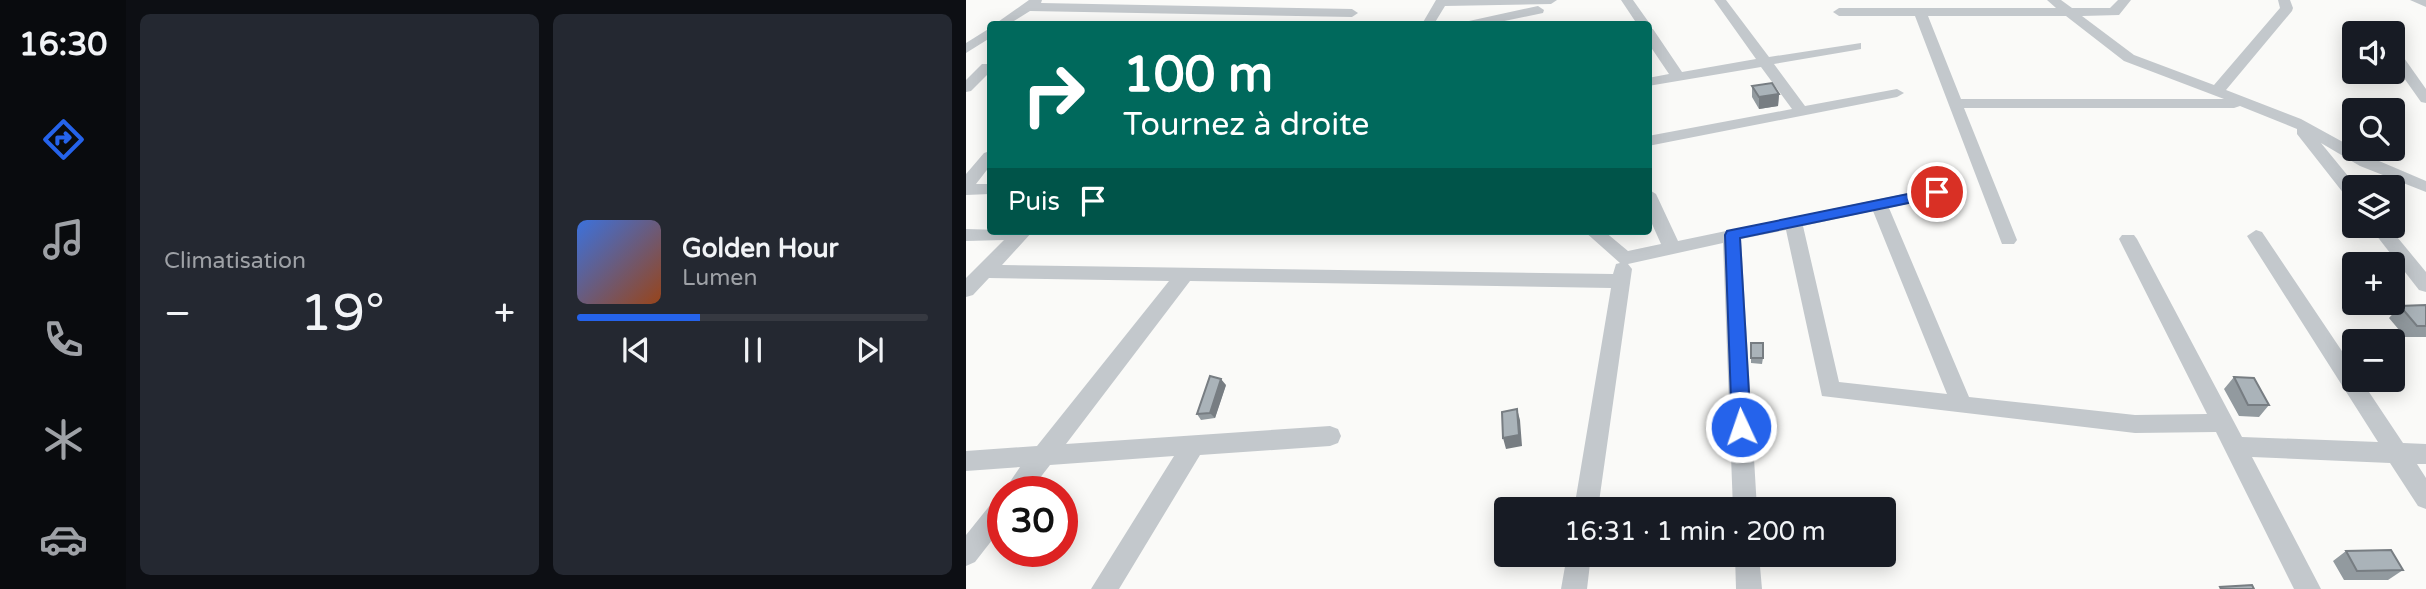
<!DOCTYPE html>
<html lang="fr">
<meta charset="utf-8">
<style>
:root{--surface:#171b24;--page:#242831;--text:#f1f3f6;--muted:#9ea1a6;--line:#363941;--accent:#2563eb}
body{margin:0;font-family:"Varela Round",sans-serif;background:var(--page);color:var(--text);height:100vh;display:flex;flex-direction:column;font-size:26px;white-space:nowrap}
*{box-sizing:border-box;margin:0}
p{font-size:23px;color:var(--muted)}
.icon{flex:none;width:38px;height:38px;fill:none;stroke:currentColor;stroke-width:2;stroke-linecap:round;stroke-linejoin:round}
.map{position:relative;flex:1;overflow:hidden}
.details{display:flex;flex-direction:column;gap:14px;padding:14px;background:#0d0f14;width:840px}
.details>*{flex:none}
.guide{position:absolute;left:21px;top:21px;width:665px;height:214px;border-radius:7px;box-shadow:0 4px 18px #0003;background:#00695c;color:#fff;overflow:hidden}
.buttons{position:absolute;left:1376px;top:21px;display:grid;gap:14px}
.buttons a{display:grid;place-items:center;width:63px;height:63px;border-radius:7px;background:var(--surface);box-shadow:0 4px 18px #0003;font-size:35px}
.speed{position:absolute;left:21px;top:476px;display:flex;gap:14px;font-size:35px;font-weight:700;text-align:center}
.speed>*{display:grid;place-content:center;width:91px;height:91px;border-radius:50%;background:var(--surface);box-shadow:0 4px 18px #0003;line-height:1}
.speed .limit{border:10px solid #d22;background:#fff;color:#111}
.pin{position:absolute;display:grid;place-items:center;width:60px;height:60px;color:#fff;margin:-30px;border:4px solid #fff;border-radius:50%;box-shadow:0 2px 7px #0007}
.me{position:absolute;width:77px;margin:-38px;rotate:357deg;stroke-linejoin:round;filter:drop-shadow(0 0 5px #0008)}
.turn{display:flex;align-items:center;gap:24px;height:147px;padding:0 21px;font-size:32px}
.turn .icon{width:91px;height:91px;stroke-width:2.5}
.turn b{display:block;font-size:49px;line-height:60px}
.then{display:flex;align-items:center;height:66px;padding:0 21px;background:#0003;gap:14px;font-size:26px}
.big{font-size:52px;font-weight:600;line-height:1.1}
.details .card{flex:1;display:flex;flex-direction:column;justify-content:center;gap:10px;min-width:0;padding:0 24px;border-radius:10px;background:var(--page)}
.song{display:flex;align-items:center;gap:21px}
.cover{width:84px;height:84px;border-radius:10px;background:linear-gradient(135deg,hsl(220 70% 55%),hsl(20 70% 35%))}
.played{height:7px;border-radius:4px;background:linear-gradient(90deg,var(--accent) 35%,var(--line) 35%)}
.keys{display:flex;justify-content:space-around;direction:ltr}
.heat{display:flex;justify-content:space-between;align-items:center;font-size:38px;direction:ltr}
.details .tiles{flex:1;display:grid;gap:14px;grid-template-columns:repeat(2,1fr)}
.trip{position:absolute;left:528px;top:497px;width:402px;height:70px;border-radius:7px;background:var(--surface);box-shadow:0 4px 18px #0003;font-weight:600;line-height:70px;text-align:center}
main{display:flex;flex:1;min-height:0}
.menu{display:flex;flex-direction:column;width:126px;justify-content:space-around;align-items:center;background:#090b0e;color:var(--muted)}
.menu .icon{width:49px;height:49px}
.menu .on{color:var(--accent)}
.menu b{font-size:32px;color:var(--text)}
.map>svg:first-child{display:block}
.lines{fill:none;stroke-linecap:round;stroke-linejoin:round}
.street{fill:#c3c8cc;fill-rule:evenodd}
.wall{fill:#929a9f}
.shaded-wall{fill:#777d82}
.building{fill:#aab3b9;stroke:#777d82;stroke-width:2}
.route{fill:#2563eb;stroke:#184099;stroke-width:2}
</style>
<main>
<nav class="menu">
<b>16:30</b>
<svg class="icon on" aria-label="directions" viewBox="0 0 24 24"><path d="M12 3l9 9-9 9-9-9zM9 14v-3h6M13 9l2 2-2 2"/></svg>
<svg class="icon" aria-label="music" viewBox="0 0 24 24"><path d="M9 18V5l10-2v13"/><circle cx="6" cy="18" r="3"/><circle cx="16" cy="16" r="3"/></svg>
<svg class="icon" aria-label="phone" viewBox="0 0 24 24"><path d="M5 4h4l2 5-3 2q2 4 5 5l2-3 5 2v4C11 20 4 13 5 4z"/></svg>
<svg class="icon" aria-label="climate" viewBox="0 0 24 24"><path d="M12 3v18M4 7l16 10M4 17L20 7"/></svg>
<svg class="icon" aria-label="car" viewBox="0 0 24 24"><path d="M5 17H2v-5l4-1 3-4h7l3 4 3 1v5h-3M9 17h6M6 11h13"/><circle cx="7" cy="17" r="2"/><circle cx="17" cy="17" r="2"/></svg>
</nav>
<section class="details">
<div class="tiles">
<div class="card"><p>Climatisation</p>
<div class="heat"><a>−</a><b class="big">19°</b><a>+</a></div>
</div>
<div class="card">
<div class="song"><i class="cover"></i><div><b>Golden Hour</b><p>Lumen</p></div></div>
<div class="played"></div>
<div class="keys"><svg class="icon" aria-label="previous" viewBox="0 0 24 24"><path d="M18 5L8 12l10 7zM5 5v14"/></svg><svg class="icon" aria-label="pause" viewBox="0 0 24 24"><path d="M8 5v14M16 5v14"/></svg><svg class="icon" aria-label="next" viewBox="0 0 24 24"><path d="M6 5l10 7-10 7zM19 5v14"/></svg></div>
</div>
</div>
</section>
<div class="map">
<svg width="1460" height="589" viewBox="0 0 1460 589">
<rect width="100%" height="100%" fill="#fafaf8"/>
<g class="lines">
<path class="street" d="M63 0H76L75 3 386 9 392 13 386 17 64 11 43 24H29Z
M470 0H591L585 4 479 6 468 24H456Z
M655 0H667L684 24 682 26 671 24Z
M748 0H760L803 57 895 43V49L890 50 808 64 839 106 931 89 938 93 931 97 682 146V136L826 109 795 67 682 86V78L703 74 682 43V28L687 29 716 72 790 59Z
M1081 0H1095L1106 8H1144L1152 0H1165L1153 15 1116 16 1168 55 1248 85 1314 8 1312 0H1324L1327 8 1326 11 1260 90 1335 119 1406 158 1460 181V192L1394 166 1355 143 1391 187H1388V200L1382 199 1331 134V129L1274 106 1268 108H998L1051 240 1048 244H1036L949 16H873L867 12 873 8H1090ZM962 16H1100L1158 61 1258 99H995Z
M1444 0H1460V7Z
M572 6 578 10 577 13 524 24H501L503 21Z
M24 28V38L0 53V43Z
M1426 47 1431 48 1460 89V103L1455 102 1426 61Z
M16 64H24V72L5 91 0 92V80Z
M24 151V166L10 184H24V194L0 195V174L18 153Z
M971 187 977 188 979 192 977 196 923 208 1003 397 1169 415 1241 414 1153 239 1156 235H1168L1171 239 1276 437 1412 442 1281 236 1290 230 1296 232 1388 369V380H1395L1437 443 1460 444V464H1451L1460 478V509L1452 506 1424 463 1286 457 1355 589H1328L1250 432 1169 433 856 396 820 230 775 239 791 509H767L757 243 662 264 666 269 632 509H608L645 288 224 281 100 444 364 426 372 429 375 436 372 443 364 446 234 455 153 589H125L208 456 84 465 63 492H37L54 467 0 471V451L71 446 203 281 23 278 7 295 0 297V278L38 240 0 241V229L67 231 36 265 647 274 650 264 654 263 618 231H638L662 251 695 244 682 215V189L690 194 712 241ZM907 211 981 394 873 382 837 226Z
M1403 226H1422L1460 272V292L1453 290Z
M37 496V526L9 562 0 566V535L29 499Z
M601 555H625L621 589H595Z
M769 555H793L796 589H770Z"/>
</g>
<path class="wall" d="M786 86 813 94 812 106 793 109 786 97Z
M1460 305V337H1439L1423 318 1434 306Z
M785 343 797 358 796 364 785 363Z
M1268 377 1303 405 1293 417 1273 416 1258 389Z
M260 385 249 418 235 420 231 414Z
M1380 551 1437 570 1422 580H1378L1367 561Z"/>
<path class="shaded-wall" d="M813 94 812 106 793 109V97Z
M255 379 260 385 249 418 244 413Z
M551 409 554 420 556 446 540 449 537 438Z"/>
<path class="building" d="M806 83 813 94 793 97 786 86Z
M1460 305V326H1451L1434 306Z
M785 343H797V358H785Z
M244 376 255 379 244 413 231 414Z
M1268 377 1288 378 1303 405H1282Z
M551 409 553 435 537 438 536 412Z
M1425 550 1437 570 1391 571 1380 551Z
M1286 585 1288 589H1255L1254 587Z"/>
<path class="route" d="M971 188 978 192 976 196 774 238 785 427 782 432 775 435 769 432 766 427 759 235 761 231Z"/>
</svg>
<div class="buttons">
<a><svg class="icon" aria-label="sound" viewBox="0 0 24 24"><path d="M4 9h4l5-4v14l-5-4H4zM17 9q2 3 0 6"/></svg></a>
<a><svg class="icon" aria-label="search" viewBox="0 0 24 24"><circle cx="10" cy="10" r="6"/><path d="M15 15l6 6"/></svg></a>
<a><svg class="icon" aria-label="layers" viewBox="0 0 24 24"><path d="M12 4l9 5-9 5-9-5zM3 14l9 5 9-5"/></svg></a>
<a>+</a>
<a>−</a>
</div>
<div class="speed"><div class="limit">30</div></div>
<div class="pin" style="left:971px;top:192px;background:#d93025"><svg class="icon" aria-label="arrive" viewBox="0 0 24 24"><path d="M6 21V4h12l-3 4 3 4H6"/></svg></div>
<svg class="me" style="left:775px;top:427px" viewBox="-20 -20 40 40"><circle r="17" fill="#2563eb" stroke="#fff" stroke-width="3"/><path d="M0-11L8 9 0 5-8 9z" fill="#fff"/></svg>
<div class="trip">16:31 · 1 min · 200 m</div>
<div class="guide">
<div class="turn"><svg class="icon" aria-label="right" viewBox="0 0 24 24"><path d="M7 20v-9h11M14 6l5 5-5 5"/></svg><div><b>100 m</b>Tournez à droite</div></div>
<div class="then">Puis<svg class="icon" aria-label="arrive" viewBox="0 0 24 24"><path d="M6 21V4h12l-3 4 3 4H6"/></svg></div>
</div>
</div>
</main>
